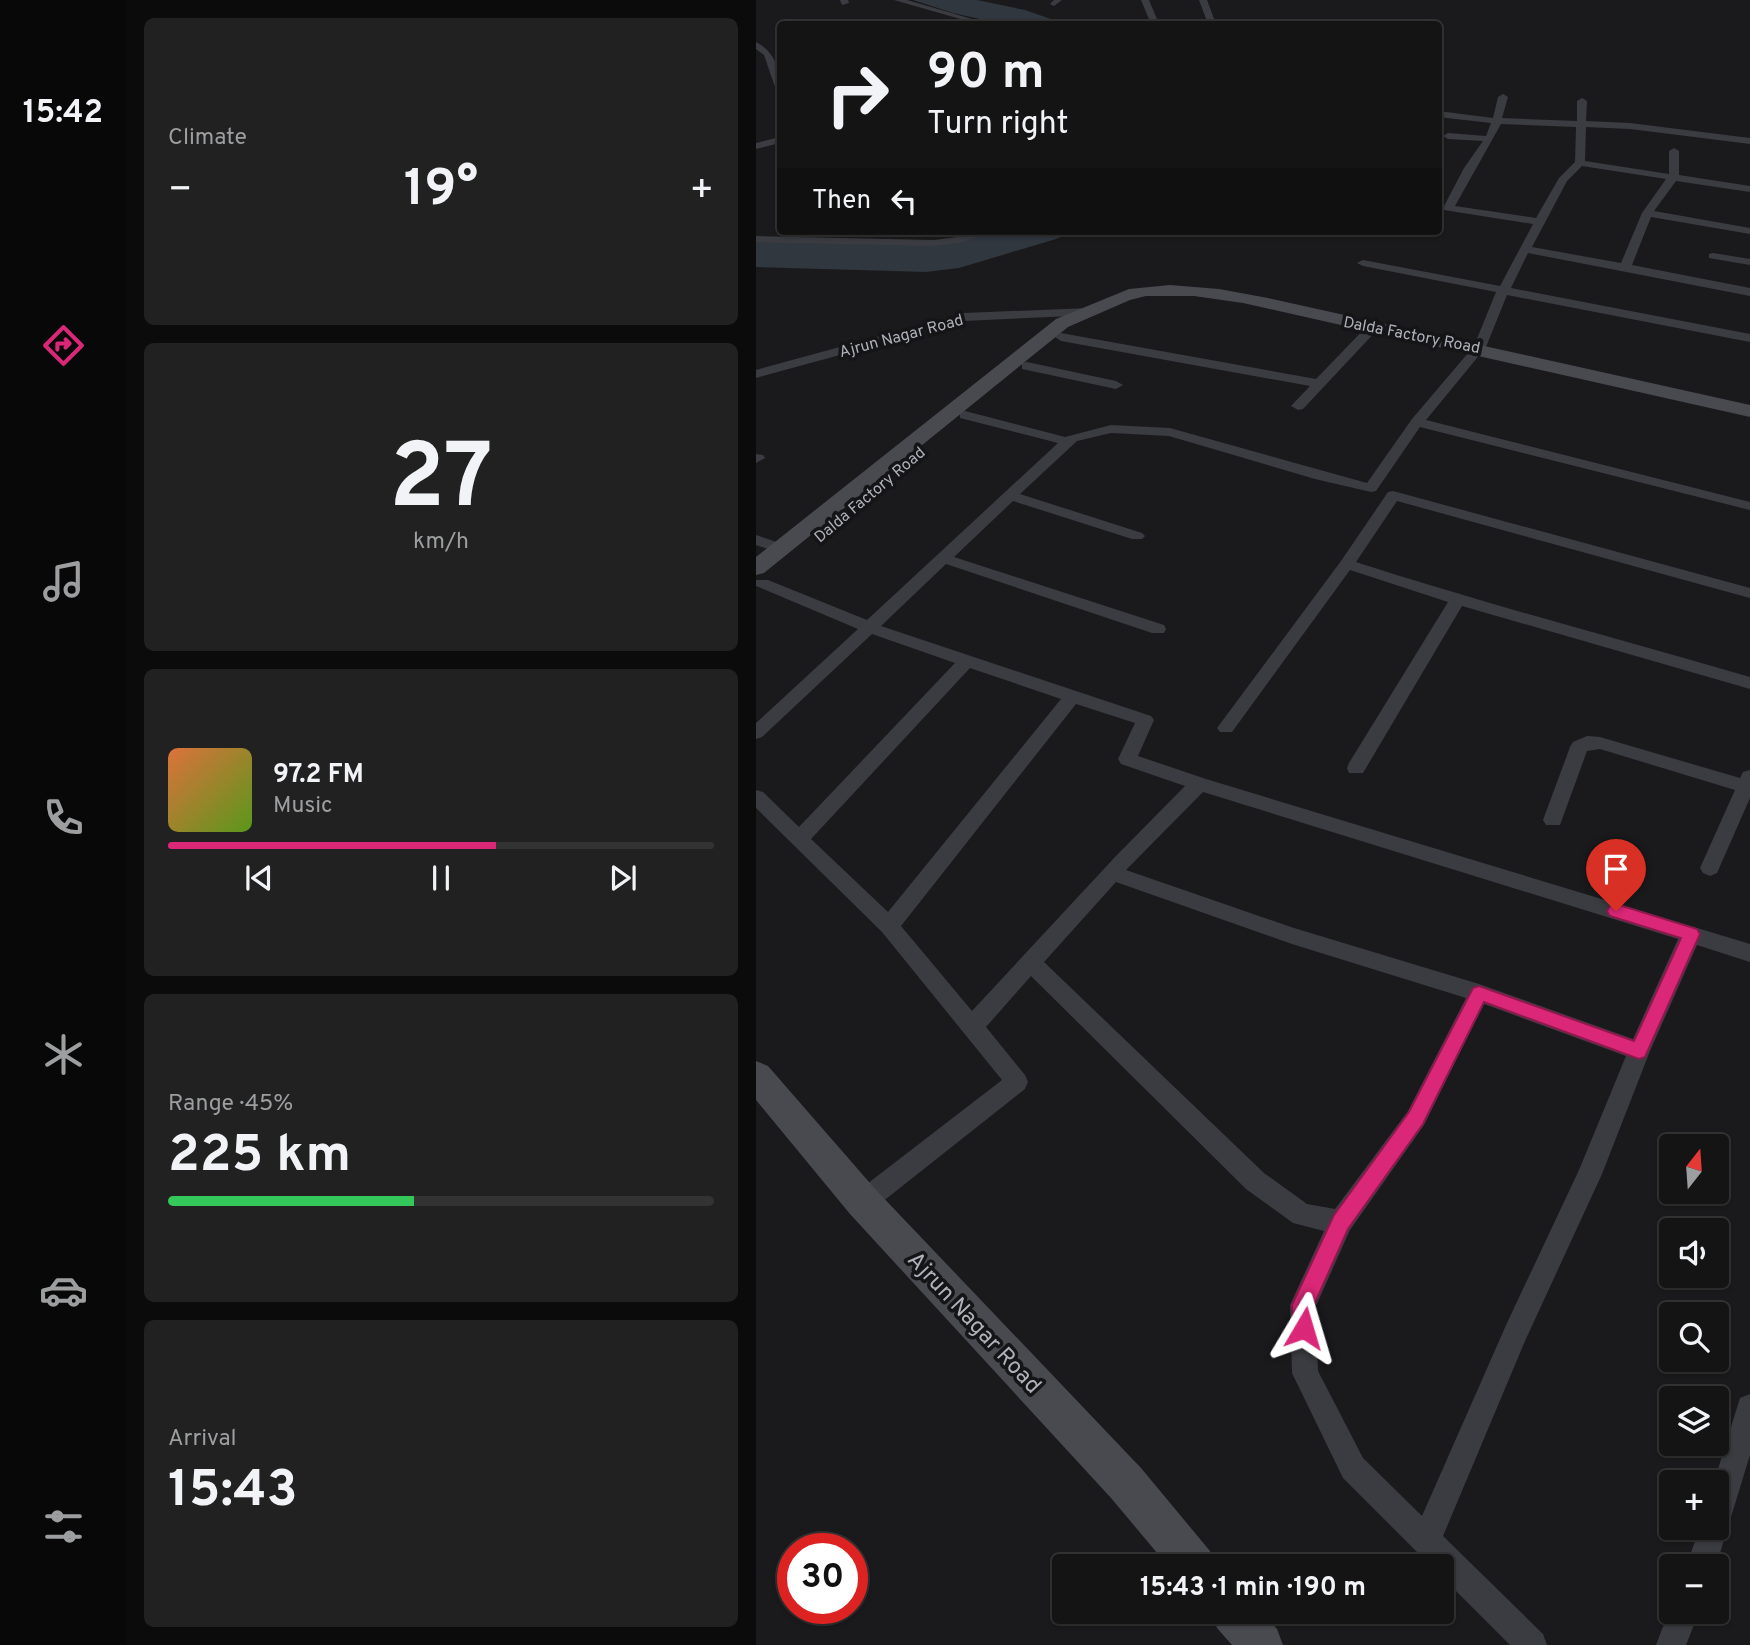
<!DOCTYPE html>
<meta charset="utf-8">
<style>
:root{--surface:#141415;--page:#212122;--text:#f1f3f6;--muted:#9d9ea0;--line:#333334;--accent:#db2777}
body{margin:0;font-family:Overpass,sans-serif;background:var(--page);color:var(--text);height:100vh;display:flex;flex-direction:column;font-size:26px;white-space:nowrap}
*{box-sizing:border-box;margin:0}
p{font-size:23px;color:var(--muted)}
.icon{flex:none;width:38px;height:38px;fill:none;stroke:currentColor;stroke-width:2;stroke-linecap:round;stroke-linejoin:round}
.map{position:relative;flex:1;overflow:hidden}
.sheet{display:flex;flex-direction:column;gap:18px;padding:18px;background:#0b0b0c;width:630px}
.sheet>*{flex:none}
.guide{position:absolute;left:21px;top:21px;width:665px;height:214px;border-radius:7px;box-shadow:0 2px 5px #0004,0 0 0 2px var(--line);background:#141415;color:var(--text);overflow:hidden}
.needle{width:46px;rotate:17deg}
.buttons{position:absolute;left:903px;top:1134px;display:grid;gap:14px}
.buttons a{display:grid;place-items:center;width:70px;height:70px;border-radius:7px;background:var(--surface);box-shadow:0 2px 5px #0004,0 0 0 2px var(--line);font-size:35px}
.speed{position:absolute;left:21px;top:1533px;display:flex;gap:14px;font-size:35px;font-weight:700;text-align:center}
.speed>*{display:grid;place-content:center;width:91px;height:91px;border-radius:50%;background:var(--surface);box-shadow:0 2px 5px #0004,0 0 0 2px var(--line);line-height:1}
.speed .limit{border:10px solid #d22;background:#fff;color:#111}
.pin{position:absolute;display:grid;place-items:center;width:60px;height:60px;color:#fff;margin:-72px -30px;border-radius:50% 50% 50% 0;rotate:-45deg;box-shadow:0 0 7px #0007}
.pin .icon{rotate:45deg}
.me{position:absolute;width:77px;margin:-38px;rotate:7deg;stroke-linejoin:round;filter:drop-shadow(0 0 5px #0008)}
.turn{display:flex;align-items:center;gap:24px;height:147px;padding:0 35px;font-size:32px}
.turn .icon{width:91px;height:91px;stroke-width:2.5}
.turn b{display:block;font-size:49px;line-height:60px}
.then{display:flex;align-items:center;height:66px;padding:0 35px;background:#0003;gap:14px;font-size:26px}
.big{font-size:52px;font-weight:700;line-height:1.1}
.sheet .card{flex:1;display:flex;flex-direction:column;justify-content:center;gap:10px;min-width:0;padding:0 24px;border-radius:10px;background:var(--page)}
.sheet .dial{align-items:center;gap:0}
.dial b{font-size:91px;line-height:1}
.song{display:flex;align-items:center;gap:21px}
.cover{width:84px;height:84px;border-radius:10px;background:linear-gradient(135deg,hsl(20 70% 55%),hsl(90 70% 35%))}
.played{height:7px;border-radius:4px;background:linear-gradient(90deg,var(--accent) 60%,var(--line) 60%)}
.keys{display:flex;justify-content:space-around;direction:ltr}
.heat{display:flex;justify-content:space-between;align-items:center;font-size:38px;direction:ltr}
.charge{height:10px;border-radius:5px;background:linear-gradient(90deg,#34c759 45%,var(--line) 0)}
.trip{position:absolute;left:296px;top:1554px;width:402px;height:70px;border-radius:7px;background:var(--surface);box-shadow:0 2px 5px #0004,0 0 0 2px var(--line);font-weight:700;line-height:70px;text-align:center}
main{display:flex;flex:1;min-height:0}
.tabs{display:flex;flex-direction:column;width:126px;justify-content:space-around;align-items:center;background:#080808;color:var(--muted)}
.tabs .icon{width:49px;height:49px}
.tabs .active{color:var(--accent)}
.tabs b{font-size:32px;color:var(--text)}
.map>svg:first-child{display:block}
.water{fill:#31373f}
.lines{fill:none;stroke-linecap:round;stroke-linejoin:round}
.street{fill:#3b3c41;fill-rule:evenodd}
.secondary{fill:#494a50;fill-rule:evenodd}
.route{fill:#db2777;stroke:#8e194d;stroke-width:2}
.labels{text-anchor:middle;stroke-width:7;stroke-linejoin:round;paint-order:stroke}
.far-street-label{font-size:16px;fill:#aeb0ba;stroke:#151517}
.near-street-label{font-size:23px;fill:#aeb0ba;stroke:#151517}
</style>
<main>
<nav class="tabs">
<b>15:42</b>
<svg class="icon active" aria-label="directions" viewBox="0 0 24 24"><path d="M12 3l9 9-9 9-9-9zM9 14v-3h6M13 9l2 2-2 2"/></svg>
<svg class="icon" aria-label="music" viewBox="0 0 24 24"><path d="M9 18V5l10-2v13"/><circle cx="6" cy="18" r="3"/><circle cx="16" cy="16" r="3"/></svg>
<svg class="icon" aria-label="phone" viewBox="0 0 24 24"><path d="M5 4h4l2 5-3 2q2 4 5 5l2-3 5 2v4C11 20 4 13 5 4z"/></svg>
<svg class="icon" aria-label="climate" viewBox="0 0 24 24"><path d="M12 3v18M4 7l16 10M4 17L20 7"/></svg>
<svg class="icon" aria-label="car" viewBox="0 0 24 24"><path d="M5 17H2v-5l4-1 3-4h7l3 4 3 1v5h-3M9 17h6M6 11h13"/><circle cx="7" cy="17" r="2"/><circle cx="17" cy="17" r="2"/></svg>
<svg class="icon" aria-label="filters" viewBox="0 0 24 24"><path d="M4 7h16M4 17h16"/><circle cx="9" cy="7" r="2"/><circle cx="15" cy="17" r="2"/></svg>
</nav>
<section class="sheet">
<div class="card"><p>Climate</p>
<div class="heat"><a>−</a><b class="big">19°</b><a>+</a></div>
</div>
<div class="card dial"><b>27</b><p>km/h</p></div>
<div class="card">
<div class="song"><i class="cover"></i><div><b>97.2 FM</b><p>Music</p></div></div>
<div class="played"></div>
<div class="keys"><svg class="icon" aria-label="previous" viewBox="0 0 24 24"><path d="M18 5L8 12l10 7zM5 5v14"/></svg><svg class="icon" aria-label="pause" viewBox="0 0 24 24"><path d="M8 5v14M16 5v14"/></svg><svg class="icon" aria-label="next" viewBox="0 0 24 24"><path d="M6 5l10 7-10 7zM19 5v14"/></svg></div>
</div>
<div class="card"><p>Range · 45%</p><b class="big">225 km</b><div class="charge"></div></div>
<div class="card"><p>Arrival</p><b class="big">15:43</b></div>
</section>
<div class="map">
<svg width="994" height="1645" viewBox="0 0 994 1645">
<rect width="100%" height="100%" fill="#1a1a1c"/>
<path class="water" d="M157 0H221L269 10 309 24H246L197 13Z
M222 231H319L300 239 203 268 170 272 0 267V240L176 244Z"/>
<g class="lines">
<path class="street" d="M84 0H92L93 3 86 5Z
M138 0H151L233 24H222Z
M298 0H306L298 6 294 4Z
M385 0H393L403 24H395Z
M443 0H451L460 24H452Z
M0 42C19 52 24 69 24 90L19 87 8 55 0 49Z
M747 94 752 97 746 118 821 121V101L826 98 831 101 830 121 874 123 994 138V144L874 129 830 127 829 161 913 174V151L918 148 923 151V175L994 186V192L920 181 898 211 994 228V234L895 217 876 265 994 288V296L772 253 755 288 994 334V342L751 295 730 347 670 420 994 502V510L664 427 620 491 615 492 559 479 413 436 355 433 321 441 264 494 386 533 389 536 386 539H376L257 501 198 557 408 625 410 629 408 633H396L190 564 125 626 395 716 398 720 382 756 450 779 994 944V962L941 945 894 1051 846 1174 769 1341 687 1536 787 1634 791 1645H754L686 1577V1566H675L587 1478 536 1373 534 1305 568 1231 537 1223 490 1189 275 976 230 1027 269 1075 272 1082 269 1089 116 1210 107 1214 98 1210 95 1202 98 1194 246 1080 126 932 0 808V790L7 792 43 827 199 663 116 634 6 737 0 739V723L102 629 0 586V580H12L111 620 302 443 204 418V412L209 411 309 437 355 425 414 428 611 483 656 419 718 346 740 292 607 266 601 263 607 260 744 286 777 224 688 210 687 208 708 168 727 141 692 139 687 136 692 133 730 136 735 123 682 117V111L737 118 742 97ZM745 124 820 127 819 162 803 178 780 218 699 206ZM826 166 910 179 886 213 865 263 776 247 811 181ZM214 668 305 699 132 912 55 839ZM320 704 379 723 362 759 365 764 429 786 359 857 216 1011 145 926ZM447 792 922 939 877 1039 723 984 538 928 370 870ZM360 882 536 944 710 998 652 1111 579 1209 551 1204 508 1173 288 962ZM728 1004 870 1056 823 1170 751 1323 666 1516 607 1458 562 1371 560 1306 594 1230 668 1125Z
M24 137V143L0 149V143Z
M218 231H235L207 242 178 246 0 242V236L178 240 201 237Z
M957 253 994 259V265L953 258V254Z
M334 308 340 312 338 315 208 321 0 378V370L208 313Z
M618 322 624 326 622 329 547 409 542 410 535 406 554 386 305 341 299 337 305 333 560 379 614 323Z
M271 362 360 381 367 385 360 389 266 369V363Z
M0 454 7 455 9 458 0 463Z
M637 491 994 588V598L641 501 600 562C730 604 863 639 994 677V689L706 606 607 773H593L591 768 593 763 692 602 594 570 476 732H464L461 728 464 724 585 561 632 492Z
M0 535 29 545 32 548 24 553 0 545Z
M831 736 844 737 984 778 987 772 994 770V798L961 873 954 876 947 873 944 868 979 790 844 749 831 751 804 825H790L787 820 814 747 817 742Z
M994 1394V1455L960 1566H930L944 1528H961V1482H958L984 1398Z
M915 1606V1612H943L930 1645H900Z"/>
<path class="secondary" d="M414 285 463 289 512 298 994 405V417L487 303 438 296H390L374 300 312 327 8 573 0 575V557L300 319 373 289Z
M0 1061 12 1066 120 1190 385 1468 454 1551 460 1566H412L355 1498 94 1214 0 1100Z
M455 1612H506L521 1629 527 1645H476L461 1628Z"/>
</g>
<path class="route" d="M860 904 941 929 944 934 889 1057 883 1059 728 1002 667 1124 592 1229 558 1305V1328L555 1335 548 1338 540 1335 537 1328 536 1305 578 1215 653 1112 717 988 723 986 878 1041 925 938 854 916 851 911 854 906Z"/>
<g class="labels">
<g class="far-street-label">
<text transform="translate(656 334) rotate(11)" y="6">Dalda Factory Road</text>
<text transform="translate(145 335) rotate(-15)" y="6">Ajrun Nagar Road</text>
<text transform="translate(113 494) rotate(-40)" y="6">Dalda Factory Road</text>
</g>
<g class="near-street-label">
<text transform="translate(219 1322) rotate(47)" y="8">Ajrun Nagar Road</text>
</g>
</g>
</svg>
<div class="buttons">
<a><svg class="needle" viewBox="-14 -14 28 28"><path d="M0-13l5 13h-10z" fill="#e53935"/><path d="M0 13l5-13h-10z" fill="#9d9ea0"/></svg></a>
<a><svg class="icon" aria-label="sound" viewBox="0 0 24 24"><path d="M4 9h4l5-4v14l-5-4H4zM17 9q2 3 0 6"/></svg></a>
<a><svg class="icon" aria-label="search" viewBox="0 0 24 24"><circle cx="10" cy="10" r="6"/><path d="M15 15l6 6"/></svg></a>
<a><svg class="icon" aria-label="layers" viewBox="0 0 24 24"><path d="M12 4l9 5-9 5-9-5zM3 14l9 5 9-5"/></svg></a>
<a>+</a>
<a>−</a>
</div>
<div class="speed"><div class="limit">30</div></div>
<div class="pin" style="left:860px;top:911px;background:#d93025"><svg class="icon" aria-label="arrive" viewBox="0 0 24 24"><path d="M6 21V4h12l-3 4 3 4H6"/></svg></div>
<svg class="me" style="left:548px;top:1328px" viewBox="-20 -20 40 40"><path d="M0-17L14 15 0 8-14 15z" fill="#db2777" stroke="#fff" stroke-width="4"/></svg>
<div class="trip">15:43 · 1 min · 190 m</div>
<div class="guide">
<div class="turn"><svg class="icon" aria-label="right" viewBox="0 0 24 24"><path d="M7 20v-9h11M14 6l5 5-5 5"/></svg><div><b>90 m</b>Turn right</div></div>
<div class="then">Then<svg class="icon" aria-label="left" viewBox="0 0 24 24"><path d="M17 20v-9H6M10 6l-5 5 5 5"/></svg></div>
</div>
</div>
</main>
